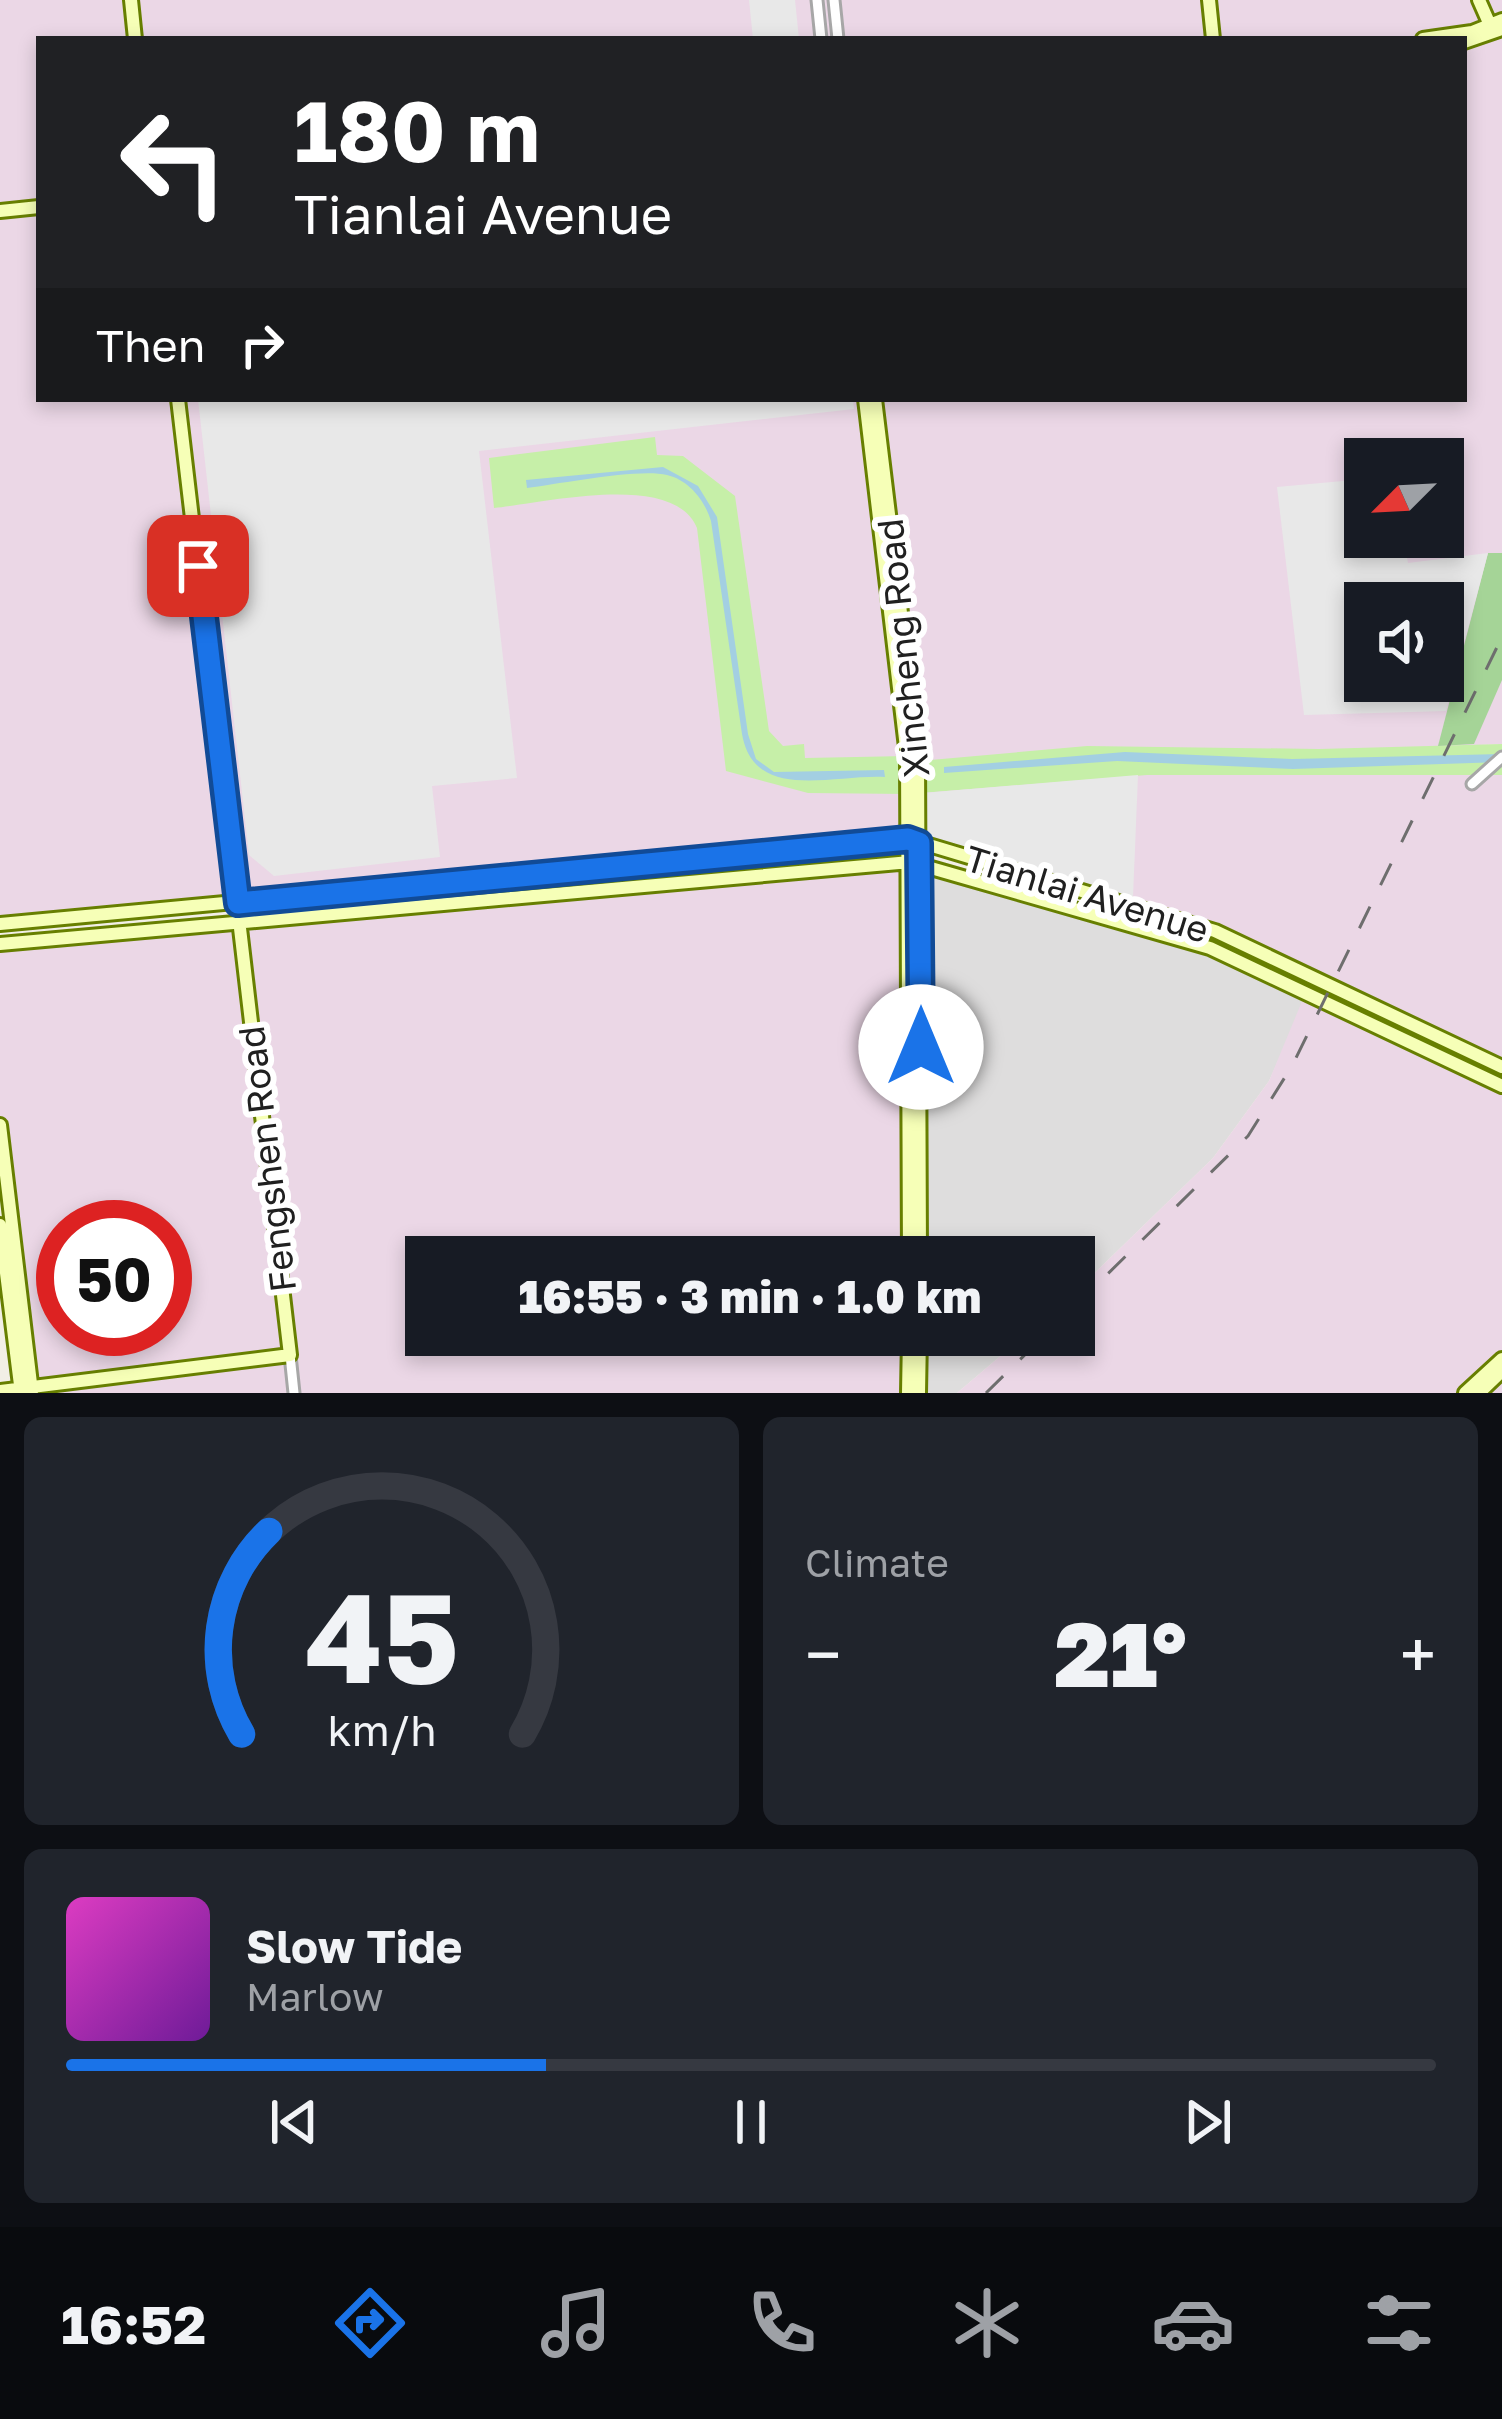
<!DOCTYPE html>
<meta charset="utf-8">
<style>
:root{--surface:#171b24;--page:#20242c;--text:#f1f3f6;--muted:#9ea1a6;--line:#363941;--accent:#1a73e8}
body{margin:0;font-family:"Golos Text",sans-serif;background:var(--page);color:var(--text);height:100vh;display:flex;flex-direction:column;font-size:45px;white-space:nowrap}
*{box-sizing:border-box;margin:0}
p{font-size:39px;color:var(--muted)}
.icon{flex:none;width:66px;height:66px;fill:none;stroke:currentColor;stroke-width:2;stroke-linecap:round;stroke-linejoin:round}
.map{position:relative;height:1393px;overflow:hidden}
.sheet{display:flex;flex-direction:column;gap:24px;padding:24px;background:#0d0f14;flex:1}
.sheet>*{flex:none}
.hud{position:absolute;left:36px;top:36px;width:1431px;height:366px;border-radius:0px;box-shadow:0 6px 18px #0003;background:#202124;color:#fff;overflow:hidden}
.needle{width:78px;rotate:246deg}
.fabs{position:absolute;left:1344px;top:438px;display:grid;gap:24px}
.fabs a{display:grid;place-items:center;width:120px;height:120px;border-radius:0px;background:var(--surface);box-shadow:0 6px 18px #0003;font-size:60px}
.speed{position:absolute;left:36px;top:1200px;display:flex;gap:24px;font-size:60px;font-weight:700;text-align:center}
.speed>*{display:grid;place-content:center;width:156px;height:156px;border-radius:50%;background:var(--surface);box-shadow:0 6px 18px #0003;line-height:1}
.speed .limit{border:18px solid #d22;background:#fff;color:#111}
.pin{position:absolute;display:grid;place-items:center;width:102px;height:102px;color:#fff;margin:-51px;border-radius:24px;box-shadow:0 6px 18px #0006}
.me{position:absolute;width:132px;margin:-66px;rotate:0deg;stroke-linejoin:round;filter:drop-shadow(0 0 9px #0008)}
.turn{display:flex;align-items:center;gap:42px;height:252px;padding:0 60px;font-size:54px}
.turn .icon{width:156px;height:156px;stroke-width:2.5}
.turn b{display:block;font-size:84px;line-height:102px}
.then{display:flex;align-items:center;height:114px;padding:0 60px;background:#0003;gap:24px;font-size:45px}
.big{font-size:90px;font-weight:800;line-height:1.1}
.sheet .tile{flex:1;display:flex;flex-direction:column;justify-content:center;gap:18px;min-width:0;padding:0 42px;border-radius:18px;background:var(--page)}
.sheet .dial{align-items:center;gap:0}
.dial svg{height:312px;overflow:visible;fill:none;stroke:var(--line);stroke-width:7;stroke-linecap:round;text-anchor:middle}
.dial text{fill:var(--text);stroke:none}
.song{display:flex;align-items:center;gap:36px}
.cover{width:144px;height:144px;border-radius:18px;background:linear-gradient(135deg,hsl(310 70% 55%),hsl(280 70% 35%))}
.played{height:12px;border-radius:6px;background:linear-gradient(90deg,var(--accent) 35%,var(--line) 35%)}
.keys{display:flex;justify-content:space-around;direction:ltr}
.heat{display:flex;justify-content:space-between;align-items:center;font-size:66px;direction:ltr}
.sheet .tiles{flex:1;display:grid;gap:24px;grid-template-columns:1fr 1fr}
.tile:last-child{grid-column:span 2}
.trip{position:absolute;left:405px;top:1236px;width:690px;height:120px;border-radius:0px;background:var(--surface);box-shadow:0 6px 18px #0003;font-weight:800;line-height:120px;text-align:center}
.menu{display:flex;height:192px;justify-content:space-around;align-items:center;background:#090b0e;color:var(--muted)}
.menu .icon{width:84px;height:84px}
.menu .active{color:var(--accent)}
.menu b{font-size:54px;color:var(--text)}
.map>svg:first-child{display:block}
.residential{fill:#dedddd}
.industrial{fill:#ebd7e6;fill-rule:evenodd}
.grass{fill:#c6efa8}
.forest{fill:#a5d497}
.parking{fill:#e8e8e8;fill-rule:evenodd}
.water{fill:#a3cfe2}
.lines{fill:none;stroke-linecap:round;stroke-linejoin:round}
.street-casing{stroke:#a7a7a7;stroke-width:15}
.secondary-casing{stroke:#677f00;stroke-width:18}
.street{stroke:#fff;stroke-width:9}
.secondary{stroke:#f6ffb7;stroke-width:12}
.rail{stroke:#6e6e6e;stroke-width:3;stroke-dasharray:24 24;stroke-linecap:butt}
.route-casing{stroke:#114b97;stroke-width:30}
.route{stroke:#1a73e8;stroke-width:21}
.labels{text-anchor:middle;stroke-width:12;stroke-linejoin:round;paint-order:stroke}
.street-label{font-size:36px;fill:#202020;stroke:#fff}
</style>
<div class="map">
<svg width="1502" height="1393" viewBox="0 0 1502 1393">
<rect width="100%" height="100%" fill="#f2efe6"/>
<path class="residential" d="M910 862 1210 948 1308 994 1269 1081 1213 1158 1074 1293V1257H909Z
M909 1335H1025L957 1393H908Z"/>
<path class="industrial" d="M0 0H1502V744L1411 748 1400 775 1482 774 1502 757V1393H957L1025 1335H1074V1293L1213 1158 1269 1081 1312 977 1215 931 908 839 0 925ZM39 39H1464V399H39ZM1365 459H1443V537H1365ZM1365 603H1443V681H1365Z
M910 862 909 1257H426V1335H909L908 1393H32L0 1125V944ZM63 1227H165V1329H63Z"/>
<path class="grass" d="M655 437 657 455 683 456 735 496 769 731 783 746 804 744 805 758 907 756 908 762 1087 746 1319 749 1502 744V775H1147L908 794 808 793 726 771 697 528C674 471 545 503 494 508L489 458Z"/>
<path class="forest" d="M1488 553H1502V680L1474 744 1438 746Z"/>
<path class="parking" d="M749 0H795L799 39H753Z
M198 399H853L854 409 479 451 517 778 432 786 440 857 274 876 249 855Z
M1365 479V537H1403L1408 563 1488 553 1446 711 1304 715 1277 487ZM1443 603V681H1365V603Z
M1138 775 1133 897 925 837 923 793Z"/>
<path class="water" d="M663 467 698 486 717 517 748 734 756 759 774 772 884 770 885 777C833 774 754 803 742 734L711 521C705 501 689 480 667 475 639 468 559 484 527 488L526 480Z
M1125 752 1292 759 1502 754V762L1293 769 1117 761 944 773V767Z"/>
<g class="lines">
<g class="street-casing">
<path id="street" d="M817 0 821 39
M834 0 838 39
M1472 784 1502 757
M290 1355 294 1393"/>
</g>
<g class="secondary-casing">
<path id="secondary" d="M131 0 135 39
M1209 0 1213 39
M1479 0 1490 25
M1423 39 1472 32 1502 20
M1464 42 1502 29
M0 211 39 207
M865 399 907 756 909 1257
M875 399 918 753 920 1257
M0 924 909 839 1215 931 1502 1067
M0 944 910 862 1210 948 1502 1086
M0 1125 32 1392
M0 1225 21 1393
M0 1391 290 1355 178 399
M908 1393 909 1335
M919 1393 920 1335
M1465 1393 1502 1359
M1479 1393 1502 1371"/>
</g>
<use href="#street" class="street"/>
<use href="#secondary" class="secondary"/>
<path class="rail" d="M1074 1307 1248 1136 1292 1066 1502 637
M986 1393 1045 1335"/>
</g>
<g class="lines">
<g class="route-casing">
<path id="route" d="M198 566 238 903 908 839 919 843 921 1047"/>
</g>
<use href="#route" class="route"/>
</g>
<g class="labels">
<g class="street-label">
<text transform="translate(903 648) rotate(-96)" y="13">Xincheng Road</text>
<text transform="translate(1087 894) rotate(17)" y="13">Tianlai Avenue</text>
<text transform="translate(267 1159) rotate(-97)" y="13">Fengshen Road</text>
</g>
</g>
</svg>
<div class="fabs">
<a><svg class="needle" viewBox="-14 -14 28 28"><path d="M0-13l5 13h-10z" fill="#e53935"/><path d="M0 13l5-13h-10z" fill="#9ea1a6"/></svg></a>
<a><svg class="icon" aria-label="sound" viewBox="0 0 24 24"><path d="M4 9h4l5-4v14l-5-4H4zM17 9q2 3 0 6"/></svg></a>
</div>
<div class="speed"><div class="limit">50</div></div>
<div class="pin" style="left:198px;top:566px;background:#d93025"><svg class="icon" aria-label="arrive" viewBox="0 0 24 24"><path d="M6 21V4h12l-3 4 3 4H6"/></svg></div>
<svg class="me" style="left:921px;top:1047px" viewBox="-20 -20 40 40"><circle r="19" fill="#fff"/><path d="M0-13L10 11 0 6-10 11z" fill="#1a73e8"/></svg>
<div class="trip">16:55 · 3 min · 1.0 km</div>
<div class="hud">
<div class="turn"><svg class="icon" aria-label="left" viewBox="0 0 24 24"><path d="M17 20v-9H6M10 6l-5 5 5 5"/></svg><div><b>180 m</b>Tianlai Avenue</div></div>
<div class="then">Then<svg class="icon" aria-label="right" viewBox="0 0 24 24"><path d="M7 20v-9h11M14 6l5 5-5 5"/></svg></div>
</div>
</div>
<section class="sheet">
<div class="tiles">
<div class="tile dial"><svg viewBox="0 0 100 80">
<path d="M14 69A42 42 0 1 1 86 69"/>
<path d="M14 69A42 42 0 0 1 21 17" stroke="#1a73e8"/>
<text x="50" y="56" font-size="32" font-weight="700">45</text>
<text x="50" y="72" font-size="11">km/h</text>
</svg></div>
<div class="tile"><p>Climate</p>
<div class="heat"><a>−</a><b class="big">21°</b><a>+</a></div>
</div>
<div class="tile">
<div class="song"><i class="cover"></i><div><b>Slow Tide</b><p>Marlow</p></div></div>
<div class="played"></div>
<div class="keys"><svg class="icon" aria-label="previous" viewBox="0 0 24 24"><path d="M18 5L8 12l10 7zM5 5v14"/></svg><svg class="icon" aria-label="pause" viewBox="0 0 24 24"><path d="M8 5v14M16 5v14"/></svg><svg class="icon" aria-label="next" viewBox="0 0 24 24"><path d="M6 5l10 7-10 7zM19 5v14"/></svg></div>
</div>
</div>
</section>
<nav class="menu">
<b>16:52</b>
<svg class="icon active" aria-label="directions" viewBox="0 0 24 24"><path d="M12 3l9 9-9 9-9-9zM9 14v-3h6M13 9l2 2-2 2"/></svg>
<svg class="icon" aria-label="music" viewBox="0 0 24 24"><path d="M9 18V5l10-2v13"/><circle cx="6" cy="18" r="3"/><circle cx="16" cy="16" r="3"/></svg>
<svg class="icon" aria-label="phone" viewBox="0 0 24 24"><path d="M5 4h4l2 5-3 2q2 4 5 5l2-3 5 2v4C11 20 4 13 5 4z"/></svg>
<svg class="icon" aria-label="climate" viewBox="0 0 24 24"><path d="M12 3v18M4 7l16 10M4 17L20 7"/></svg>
<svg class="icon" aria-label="car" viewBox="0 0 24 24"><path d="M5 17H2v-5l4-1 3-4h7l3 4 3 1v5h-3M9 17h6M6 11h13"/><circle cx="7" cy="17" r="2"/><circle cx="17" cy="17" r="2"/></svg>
<svg class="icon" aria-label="filters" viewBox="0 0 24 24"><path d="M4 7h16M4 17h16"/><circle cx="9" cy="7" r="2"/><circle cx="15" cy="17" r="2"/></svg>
</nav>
